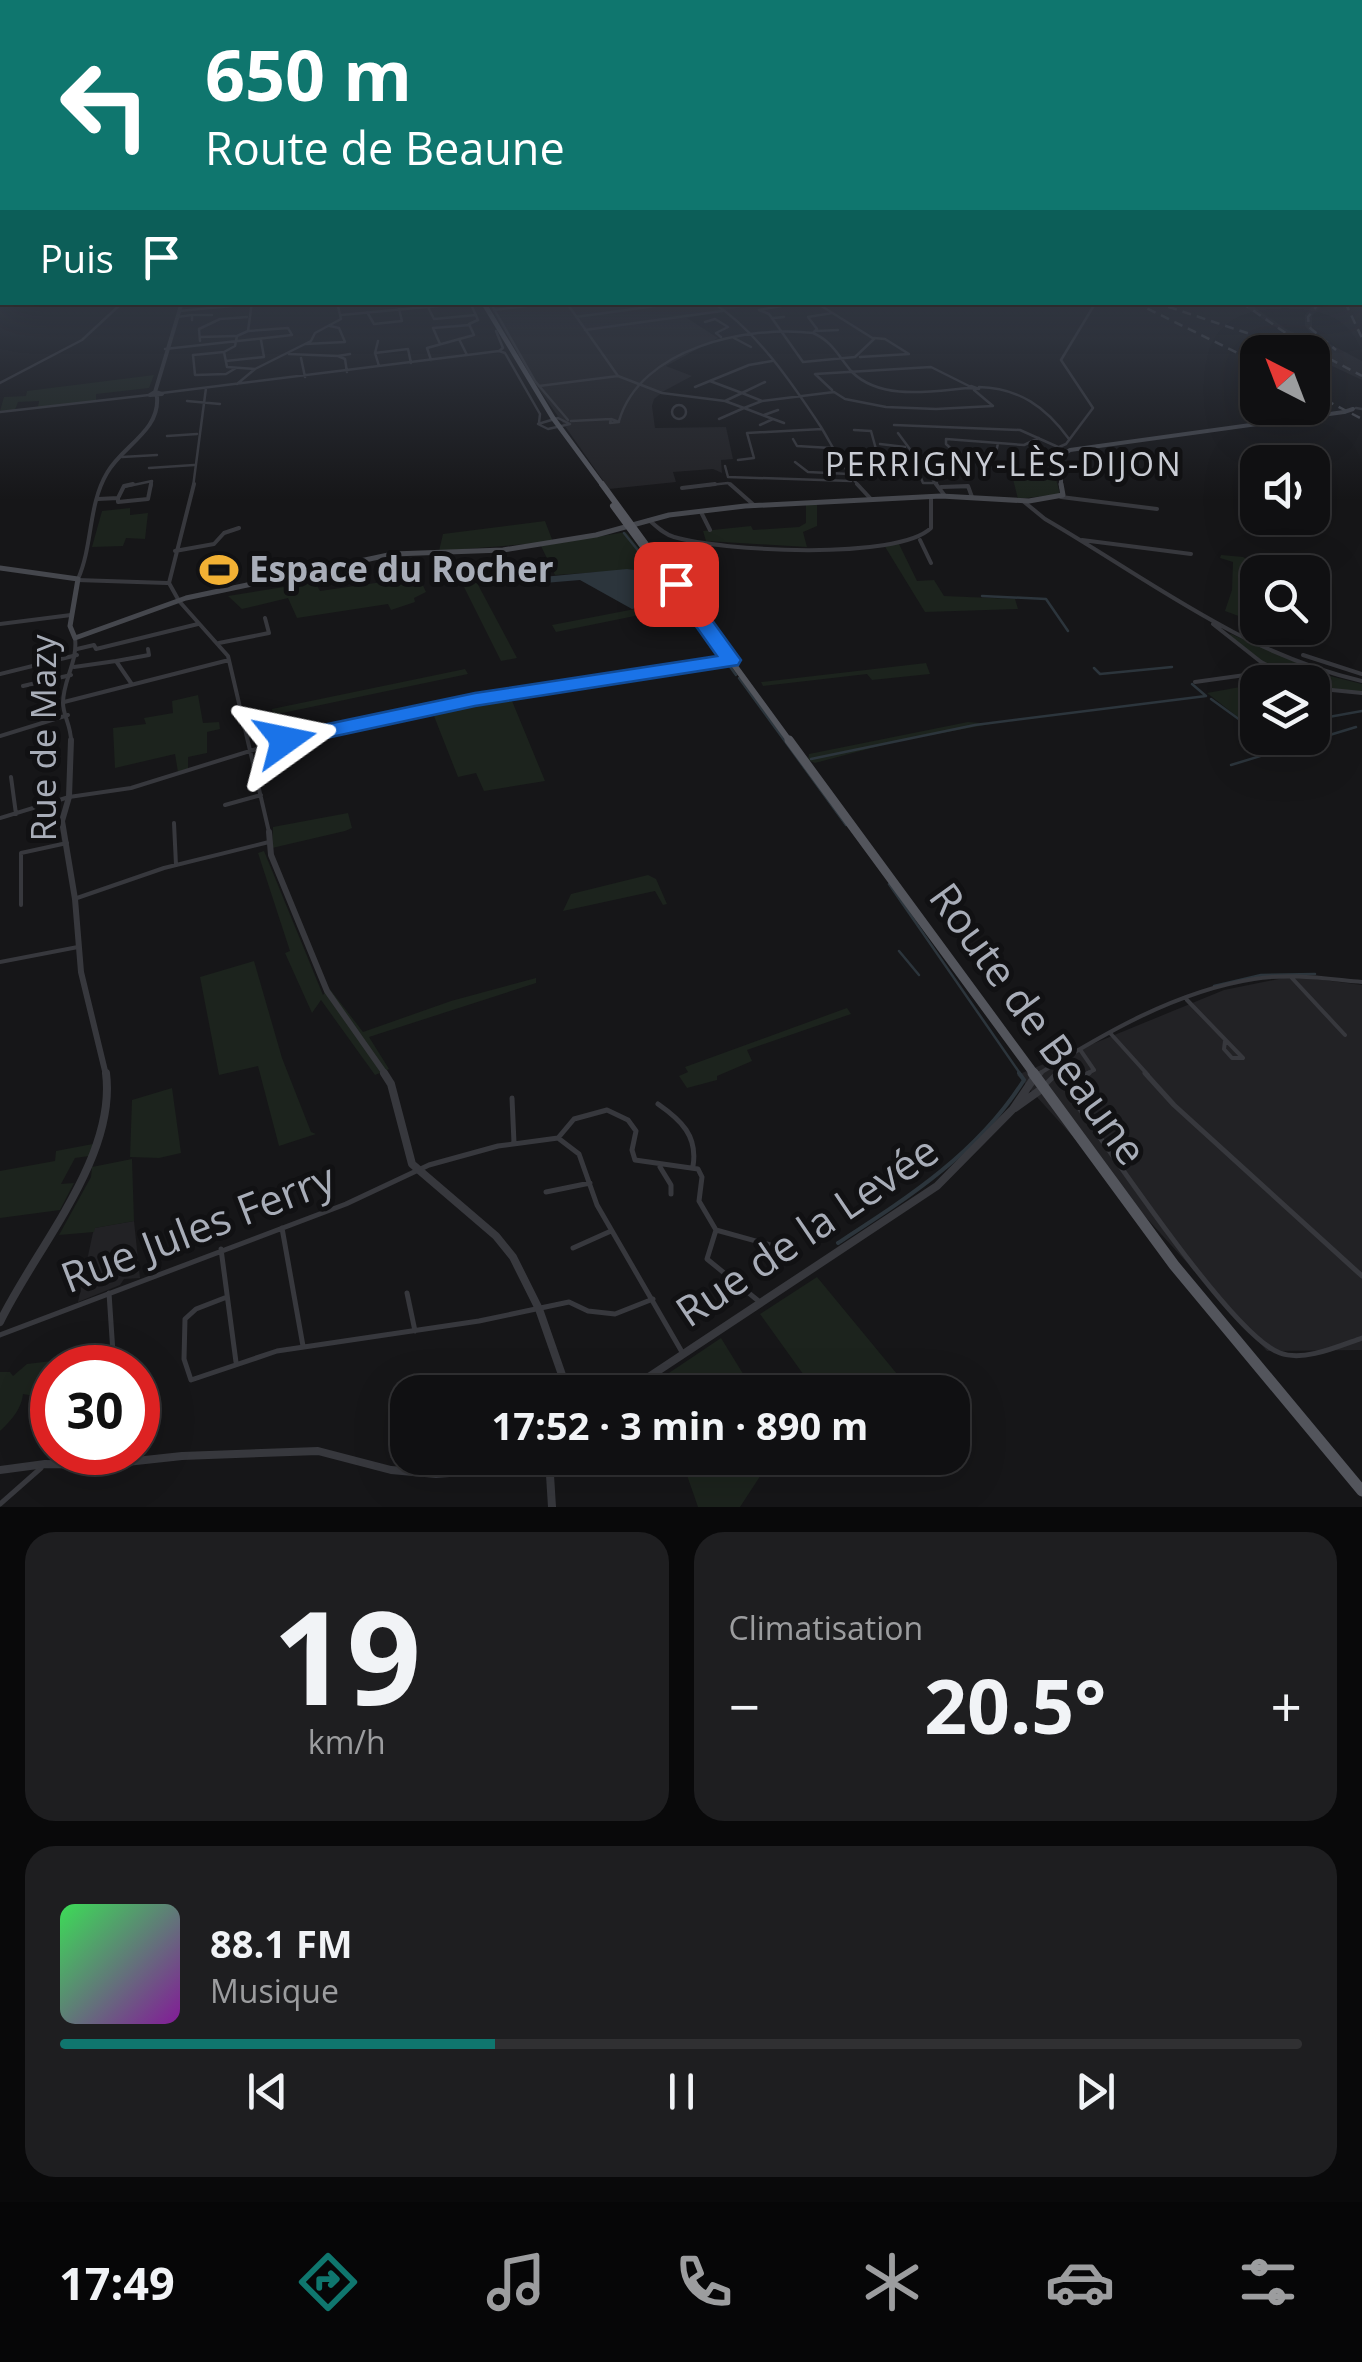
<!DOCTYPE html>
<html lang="fr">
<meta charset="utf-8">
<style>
:root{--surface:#101012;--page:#1e1e20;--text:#f1f3f6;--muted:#9c9d9f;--line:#303032;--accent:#0f766e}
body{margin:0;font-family:"Open Sans",sans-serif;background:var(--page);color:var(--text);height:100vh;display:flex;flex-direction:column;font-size:38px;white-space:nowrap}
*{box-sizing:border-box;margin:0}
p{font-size:32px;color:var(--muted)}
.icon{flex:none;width:55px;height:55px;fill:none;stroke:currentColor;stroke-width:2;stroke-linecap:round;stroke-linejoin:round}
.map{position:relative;height:1507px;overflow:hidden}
.drawer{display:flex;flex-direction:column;gap:25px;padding:25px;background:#09090a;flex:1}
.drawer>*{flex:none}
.top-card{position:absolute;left:0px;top:0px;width:1362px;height:305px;box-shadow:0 10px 40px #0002,0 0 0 2px var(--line);background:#0f766e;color:#fff;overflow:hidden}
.needle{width:65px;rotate:318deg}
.tools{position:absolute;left:1240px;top:335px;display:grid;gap:20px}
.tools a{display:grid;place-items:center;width:90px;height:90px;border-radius:20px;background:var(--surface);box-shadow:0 10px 40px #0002,0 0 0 2px var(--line);font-size:50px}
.speed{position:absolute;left:30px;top:1345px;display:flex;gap:20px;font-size:50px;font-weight:700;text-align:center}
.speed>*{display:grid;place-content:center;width:130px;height:130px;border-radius:50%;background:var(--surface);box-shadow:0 10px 40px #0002,0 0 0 2px var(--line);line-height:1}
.speed .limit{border:15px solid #d22;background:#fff;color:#111}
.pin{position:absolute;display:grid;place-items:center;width:85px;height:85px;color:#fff;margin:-42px;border-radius:20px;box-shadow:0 5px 15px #0006}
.me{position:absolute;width:110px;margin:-55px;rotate:78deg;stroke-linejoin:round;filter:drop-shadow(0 0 8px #0008)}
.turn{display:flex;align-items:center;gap:35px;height:210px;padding:0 40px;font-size:45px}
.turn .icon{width:130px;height:130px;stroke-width:2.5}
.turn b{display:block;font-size:70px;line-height:85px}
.then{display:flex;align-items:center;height:95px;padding:0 40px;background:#0003;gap:20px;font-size:38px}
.big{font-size:75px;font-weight:700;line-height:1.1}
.drawer .widget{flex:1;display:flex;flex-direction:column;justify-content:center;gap:15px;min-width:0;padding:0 35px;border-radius:30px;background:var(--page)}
.drawer .dial{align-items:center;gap:0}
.dial b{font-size:130px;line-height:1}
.song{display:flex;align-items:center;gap:30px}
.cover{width:120px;height:120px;border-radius:15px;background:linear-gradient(135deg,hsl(130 70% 55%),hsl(290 70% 35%))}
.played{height:10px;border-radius:5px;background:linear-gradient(90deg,var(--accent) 35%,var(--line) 35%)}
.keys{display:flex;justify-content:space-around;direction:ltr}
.heat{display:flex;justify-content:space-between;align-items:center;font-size:55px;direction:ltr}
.drawer .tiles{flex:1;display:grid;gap:25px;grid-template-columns:1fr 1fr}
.widget:last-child{grid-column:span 2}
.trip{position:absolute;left:390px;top:1375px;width:580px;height:100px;border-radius:30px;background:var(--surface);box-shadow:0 10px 40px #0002,0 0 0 2px var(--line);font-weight:700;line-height:100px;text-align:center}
.tab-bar{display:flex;height:160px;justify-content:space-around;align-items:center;background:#060607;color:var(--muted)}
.tab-bar .icon{width:70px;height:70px}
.tab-bar .on{color:var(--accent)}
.tab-bar b{font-size:45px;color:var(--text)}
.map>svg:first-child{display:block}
.built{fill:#222225}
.green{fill:#1c231d}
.water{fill:#2c353c}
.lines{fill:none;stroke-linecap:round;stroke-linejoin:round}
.stream-far1{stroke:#2c353c;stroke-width:2.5}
.stream{stroke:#2c353c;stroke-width:4}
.minor-far2{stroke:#37383d;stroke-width:2.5}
.minor-far1{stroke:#37383d;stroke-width:4}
.minor{stroke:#37383d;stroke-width:5}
.tertiary-far2{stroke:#37383d;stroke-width:4}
.tertiary-far1{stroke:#37383d;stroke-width:6}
.tertiary{stroke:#37383d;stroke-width:8}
.secondary-far1{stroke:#45474d;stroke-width:4}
.secondary{stroke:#45474d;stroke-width:5}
.primary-far3{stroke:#53555c;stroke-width:5}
.primary-far2{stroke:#53555c;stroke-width:6}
.primary-far1{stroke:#53555c;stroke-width:9}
.primary{stroke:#53555c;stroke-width:11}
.rail{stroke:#4a4c52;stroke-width:2.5;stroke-dasharray:9 6;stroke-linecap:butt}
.secondary-bridge{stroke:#45474d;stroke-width:4}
.route{fill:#1a73e8;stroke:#114b97;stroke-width:2.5}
.labels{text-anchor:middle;stroke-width:10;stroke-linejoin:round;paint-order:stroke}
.far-quarter-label{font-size:32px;letter-spacing:2.5px;fill:#c9ccd4;stroke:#111113}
.poi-label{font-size:35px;font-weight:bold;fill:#a8adb8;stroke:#111113;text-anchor:start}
.street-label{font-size:35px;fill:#a8adb8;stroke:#111113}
.near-street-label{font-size:42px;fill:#a8adb8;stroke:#111113}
</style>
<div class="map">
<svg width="1362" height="1507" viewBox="0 0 1362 1507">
<rect width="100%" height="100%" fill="#161618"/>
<path class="built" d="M487 303H761L687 318 718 338 666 366 692 376 664 391 654 399 652 406 655 428 726 427 733 459 721 460 722 473 713 469 673 472 676 482 609 489 536 385Z
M1239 303H1248L1286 329 1312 341 1316 339 1305 326V315L1315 303H1324L1312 316V329L1326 342 1362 361V380L1313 357 1318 355Z
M1293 976 1362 985V1350L1267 1351 1017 1075 1224 990Z
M134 1221 140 1278 124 1279 120 1285 78 1302 94 1228Z"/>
<path class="green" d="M154 375 149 388 96 394V401L38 407 39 401 18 402 15 410 0 411 4 397 26 396 27 391Z
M1053 468 1060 494 1018 499 1012 475Z
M806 504H817V526L803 532 807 547 706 541 703 531 751 526 753 530 799 527 806 523Z
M130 508V515L148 513 145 539 126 538 123 546 92 547 102 511Z
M545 521 553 542 439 551 443 534Z
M626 532 684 606 556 632 552 625 666 603 632 570 555 575 541 546Z
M899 544 917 581 934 580 944 596 1015 599 1018 609 925 612 884 545Z
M1221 555 1243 557 1251 562 1257 595 1244 618 1225 611 1232 590 1233 562 1220 558Z
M419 577 426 592 414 598 415 602 391 610 388 604 297 618 288 598 242 609 228 596 315 582 320 591 382 582 383 579Z
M476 581 517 658 501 661 462 583Z
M1231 634 1322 673 1311 676 1318 685 1323 684 1316 677 1326 675 1362 684V692L1313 686 1312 682 1294 679 1297 676C1272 675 1247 650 1227 636Z
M926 663 930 674 872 680 867 674 763 686 761 682Z
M465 669 468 674 273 715 272 709Z
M1257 684V732L1207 693Z
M198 695 203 723 219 722 220 729 207 732V753L188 757V769L178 772 175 754 115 768 113 728 146 724 144 718 173 713 172 701Z
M510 696 545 781 484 791 476 773 458 777 432 711Z
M968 722 991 724 898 741 815 763 808 760 809 754Z
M348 813 352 828 345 831 272 848 273 827Z
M264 851 323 995 329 988 363 1032 451 1001 536 978V983L369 1037 389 1069 375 1075 321 1000 312 1013 285 953 290 951 258 853Z
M648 875 656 879 667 904 663 905 655 891 563 911 571 894Z
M254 961 282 1058 311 1132 316 1134 279 1146 258 1066 219 1075 200 977Z
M847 1008 851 1014 747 1050 752 1061 717 1076V1080L687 1088 679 1076 688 1072 685 1067Z
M172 1088 181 1153 159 1158 130 1157 132 1100Z
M93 1144 89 1156 75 1158 61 1184 74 1183 60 1210 0 1218V1171L55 1161 56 1151Z
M132 1159 134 1221 95 1228 94 1232 59 1235 91 1177 92 1167Z
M817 1277 902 1380 881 1392H816L760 1314Z
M721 1338 745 1377 754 1373 766 1392H661L657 1381Z
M85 1357 75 1364 76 1367 52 1368V1399L23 1394C22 1407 13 1419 0 1431V1372H10L13 1376 27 1364Z
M681 1458H772L740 1507H698Z"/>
<path class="water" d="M627 569 642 571 667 602 632 609 580 580 532 584V578Z"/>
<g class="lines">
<path class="stream-far1" d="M624 533 716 647
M982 596 1046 599 1068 631
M728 664 736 675
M1094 668 1100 674 1172 667
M739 678 846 825
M1192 684 1206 696
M1211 699 1258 733
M1312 720 1362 711
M811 759 975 725 1206 696
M1231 765 1356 727
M889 884 1021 1075
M899 951 919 975
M1214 986 1261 975 1315 974"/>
<path class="stream" d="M838 1243C909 1197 978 1153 1024 1080L1019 1073"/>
<path class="minor-far2" d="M252 302 248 331 237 336 235 346 224 352 227 367 255 369
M490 302 535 381 568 420
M566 302 618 376
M712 302C756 330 792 383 821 427 833 447 844 470 860 487
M803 302 759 310 769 314 803 362 855 357 874 339 815 302
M428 307 434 319 476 315
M494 310 559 302
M179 311 275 302
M367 312 374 324 402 321 399 309
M832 313 808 317 817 329 813 333C832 341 839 357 852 372 881 401 932 391 968 388
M192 315H212
M341 315 470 303
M177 317 192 315V320
M576 317 684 302
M773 318 784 317
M705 322 715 319 728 327 716 333 721 337
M585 330 722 311
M496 331 503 348 499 351 505 353 540 414 539 423
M816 331 838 330
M200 337 235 336
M734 338 751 347
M459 339 467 355
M200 341 199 329 220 319 247 317
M305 344 345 342 339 328 330 326
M440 344 433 328 470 325
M165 349 292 335 288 328 248 331
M224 352 193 355 195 375 226 374 236 368
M375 353 378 341
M289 354 338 356 345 359 347 372
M338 356 350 354
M860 357 909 354 885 339 874 338
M301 358 305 377
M431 360 427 348 474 335 469 324 478 320 470 302
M226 361 264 357 261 340
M379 366 375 353 408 349 411 363
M618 376 662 393 725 401
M710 381 742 393 765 382
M0 383 82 340 123 302
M237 384 255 369 311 341 315 333 341 319 337 302
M539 386 618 376
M971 386 979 389 968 388Z
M695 387 749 365 772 361
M979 387C1019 388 1046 407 1069 439
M832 390 815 374 931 367 969 386
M162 393 499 351
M742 393 762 401 744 408 725 401Z
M187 401 220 404
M762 401 834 392 845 399 886 407 936 409 993 406 974 390
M672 412a7 7 0 1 1 14 0a7 7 0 1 1-14 0Z
M1356 408 1362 409
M0 412 149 395
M764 415 778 410
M558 418 570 424 548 429 538 424Z
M611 419 619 422 610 423Z
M719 419 744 408 773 419
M571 421 611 419
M619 421C640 348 747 325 813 333
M760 425 773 419 784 423
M894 425 1020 430 1067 451
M854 430 871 431 879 460
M898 433 938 487
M167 436 197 434
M793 439 797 446 831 448
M946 439 1024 445 1039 438
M946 439V444L960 457 996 453 998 443
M880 444 905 447
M1059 447 1066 444 1093 408 1061 360 1096 302
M122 457 157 455
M738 460 754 458 747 433 822 429
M795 462 808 472 849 474
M844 464 912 455
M725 466 728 477 851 481
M149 468 194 465
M919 473 923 483H937
M728 483 733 487
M124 487 152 481 151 487
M193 487 206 388
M692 487 728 483
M942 487H968"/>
<path class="minor-far1" d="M194 484 169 583 179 601 228 656 269 832
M730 484 755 506
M857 484 870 498
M936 484 945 496
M941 487 968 486 972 497
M682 488 715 484
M1061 497 1157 509
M118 498V502L148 499 151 484
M118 498 124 486 133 484
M98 499 118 498
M1023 501 1045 519C1150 580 1241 653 1362 681
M701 512 710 530
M649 520C657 527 664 534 674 537 721 551 897 561 931 528V496
M920 540 931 563
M1082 540 1191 554
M175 551 214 544 224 533 239 528
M381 558 387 577
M384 565 402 562
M77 580 167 583
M0 624 71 615
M1213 624 1261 662 1299 682
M219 643 269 633 265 618
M77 649 94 645 96 649 198 624
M1303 655 1362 674
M116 661 149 655 148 649
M74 667 116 661 131 683
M0 674 77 655
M1195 682 1274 671
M23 686 71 675
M1312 688 1362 693
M64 702 229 660
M0 736 68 715
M11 777 16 814
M225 805 261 795
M0 818 69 797 131 788 285 740 475 700 731 660
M174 823 176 865
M77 898 164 868 269 842
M21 905V853L67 843
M0 962 78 947
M1291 977 1345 1035
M1187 1000 1243 1058H1232L1224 1049 1225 1041
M1111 1034 1148 1075
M1081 1051 1094 1070 1084 1075
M1037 1075C1103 1034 1176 991 1254 979 1290 973 1327 979 1362 982
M1055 1075 1070 1060"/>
<path class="minor" d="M1089 1073 1070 1083 1072 1098C1108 1147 1232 1336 1280 1353 1304 1362 1339 1346 1362 1338
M1145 1073 1174 1105 1362 1276
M1036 1076 1041 1073
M1045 1085 1057 1073
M512 1098 514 1143
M658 1104C681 1120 698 1136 693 1166
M558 1138 574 1119 607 1110 628 1120 636 1131 632 1150 635 1160 698 1169 702 1177 699 1201 716 1230 707 1259 761 1303
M660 1167 671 1185V1194
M546 1192 590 1183
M282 1228 303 1346
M716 1230 774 1246
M573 1248 611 1231
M221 1249 236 1362
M109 1293 114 1368
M407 1293 415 1331
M227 1297 196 1309 185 1319 184 1359 191 1380 277 1351 479 1321 569 1302 588 1311 615 1314 653 1299
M0 1335 346 1204 429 1165 498 1146 558 1138 579 1154 597 1205 682 1352
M0 1504 41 1468"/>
<path class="tertiary-far2" d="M155 392 162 394 150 395Z
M155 392 182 302
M78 579C93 545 88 505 107 473 122 446 160 431 157 397
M71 743C72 727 63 716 63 703 63 680 78 662 75 638"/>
<path class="tertiary-far1" d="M71 740 69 797 62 821 75 899 81 972 106 1075
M269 832 271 855 327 991 386 1075"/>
<path class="tertiary" d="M384 1073 391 1084 412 1164 496 1236 513 1257 539 1309 568 1392
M1015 1108 1043 1088
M0 1322C35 1249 117 1158 106 1073
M626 1392 937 1186 1013 1109 1034 1078
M549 1459 552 1507
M0 1470 45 1464 99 1465 182 1456 318 1451 391 1470 436 1474 503 1469 550 1458"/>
<path class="secondary-far1" d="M1061 487V456L1070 450 1344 412"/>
<path class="secondary" d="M0 568 78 579 70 626 75 638 186 598 393 554 503 550 596 535 669 515 745 506 941 496 1029 501 1063 495 1061 484"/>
<path class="primary-far3" d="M483 302 553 418 604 487"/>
<path class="primary-far2" d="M602 484 791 743
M613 506 646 551"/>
<path class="primary-far1" d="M789 740 1035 1075"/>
<path class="primary" d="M1033 1073 1174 1265 1362 1491"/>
<path class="rail" d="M1134 302 1258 363
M1154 302 1304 352
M1241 302 1300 343 1362 376
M1320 302 1308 317 1309 327 1336 350
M1345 302 1362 338
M1312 393 1362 419"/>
<path class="secondary-bridge" d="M1344 412 1353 409"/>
</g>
<linearGradient id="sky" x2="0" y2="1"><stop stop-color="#0c0c0d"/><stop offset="0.58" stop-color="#363c48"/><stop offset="1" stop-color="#363c48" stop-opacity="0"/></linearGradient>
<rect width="1362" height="500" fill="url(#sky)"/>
<path class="route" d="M676 578 683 580 738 656 741 660 738 665 475 706 285 747 274 740 285 733 475 693 717 656 666 584Z"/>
<defs>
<g id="stadium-bare" transform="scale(3)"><path d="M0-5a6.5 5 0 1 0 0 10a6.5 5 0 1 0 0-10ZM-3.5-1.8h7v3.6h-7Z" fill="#f2b134" stroke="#111113" stroke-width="2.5" paint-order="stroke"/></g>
</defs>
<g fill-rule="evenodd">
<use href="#stadium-bare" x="219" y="570"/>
</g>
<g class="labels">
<g class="far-quarter-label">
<text x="1004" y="476">PERRIGNY-LÈS-DIJON</text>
</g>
<g class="poi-label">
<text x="249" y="582">Espace du Rocher</text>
</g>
<g class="street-label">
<text transform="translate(44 738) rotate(-90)" y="12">Rue de Mazy</text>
</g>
<g class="near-street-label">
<text transform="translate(1038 1024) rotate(54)" y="15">Route de Beaune</text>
<text transform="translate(198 1228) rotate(-21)" y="15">Rue Jules Ferry</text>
<text transform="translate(807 1231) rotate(-34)" y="15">Rue de la Levée</text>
</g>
</g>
</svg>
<div class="tools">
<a><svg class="needle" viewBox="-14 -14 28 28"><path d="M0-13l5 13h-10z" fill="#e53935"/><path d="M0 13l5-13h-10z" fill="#9c9d9f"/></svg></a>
<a><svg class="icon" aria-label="sound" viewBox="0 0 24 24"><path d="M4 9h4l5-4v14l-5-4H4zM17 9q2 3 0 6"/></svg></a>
<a><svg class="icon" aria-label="search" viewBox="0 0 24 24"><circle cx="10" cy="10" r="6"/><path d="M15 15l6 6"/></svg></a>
<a><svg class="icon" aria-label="layers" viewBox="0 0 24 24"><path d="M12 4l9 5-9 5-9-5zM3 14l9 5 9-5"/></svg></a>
</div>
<div class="speed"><div class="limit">30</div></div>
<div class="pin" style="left:676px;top:584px;background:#d93025"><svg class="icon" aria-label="arrive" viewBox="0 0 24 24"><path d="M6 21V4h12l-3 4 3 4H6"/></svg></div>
<svg class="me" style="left:285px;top:740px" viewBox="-20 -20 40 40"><path d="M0-17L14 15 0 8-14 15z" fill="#1a73e8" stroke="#fff" stroke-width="4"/></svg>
<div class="trip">17:52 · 3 min · 890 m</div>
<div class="top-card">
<div class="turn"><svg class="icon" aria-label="left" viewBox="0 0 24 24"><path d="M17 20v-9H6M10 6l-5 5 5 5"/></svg><div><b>650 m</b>Route de Beaune</div></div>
<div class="then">Puis<svg class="icon" aria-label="arrive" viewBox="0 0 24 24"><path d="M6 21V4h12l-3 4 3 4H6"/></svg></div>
</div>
</div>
<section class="drawer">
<div class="tiles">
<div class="widget dial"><b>19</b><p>km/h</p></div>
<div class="widget"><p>Climatisation</p>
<div class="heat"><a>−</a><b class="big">20.5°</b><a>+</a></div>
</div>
<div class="widget">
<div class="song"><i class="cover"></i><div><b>88.1 FM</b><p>Musique</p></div></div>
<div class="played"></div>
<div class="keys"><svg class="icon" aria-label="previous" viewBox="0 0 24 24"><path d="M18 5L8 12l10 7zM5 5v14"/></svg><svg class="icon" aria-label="pause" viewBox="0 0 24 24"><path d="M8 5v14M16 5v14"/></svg><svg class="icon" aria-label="next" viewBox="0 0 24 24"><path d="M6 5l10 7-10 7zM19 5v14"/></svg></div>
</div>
</div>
</section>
<nav class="tab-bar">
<b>17:49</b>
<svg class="icon on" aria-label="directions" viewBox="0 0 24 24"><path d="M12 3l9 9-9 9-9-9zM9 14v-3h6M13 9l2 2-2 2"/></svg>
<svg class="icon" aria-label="music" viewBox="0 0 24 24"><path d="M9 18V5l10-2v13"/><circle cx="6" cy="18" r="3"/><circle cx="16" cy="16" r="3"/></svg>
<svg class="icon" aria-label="phone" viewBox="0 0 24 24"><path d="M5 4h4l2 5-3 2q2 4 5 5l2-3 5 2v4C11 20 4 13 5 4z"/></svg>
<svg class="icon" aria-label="climate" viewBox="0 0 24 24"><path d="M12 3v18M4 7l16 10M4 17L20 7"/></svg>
<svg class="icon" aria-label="car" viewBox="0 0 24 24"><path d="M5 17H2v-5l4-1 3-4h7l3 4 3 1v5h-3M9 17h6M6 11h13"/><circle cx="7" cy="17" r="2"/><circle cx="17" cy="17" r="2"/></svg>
<svg class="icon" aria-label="filters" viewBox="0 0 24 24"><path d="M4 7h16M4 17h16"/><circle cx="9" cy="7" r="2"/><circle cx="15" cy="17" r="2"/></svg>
</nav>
